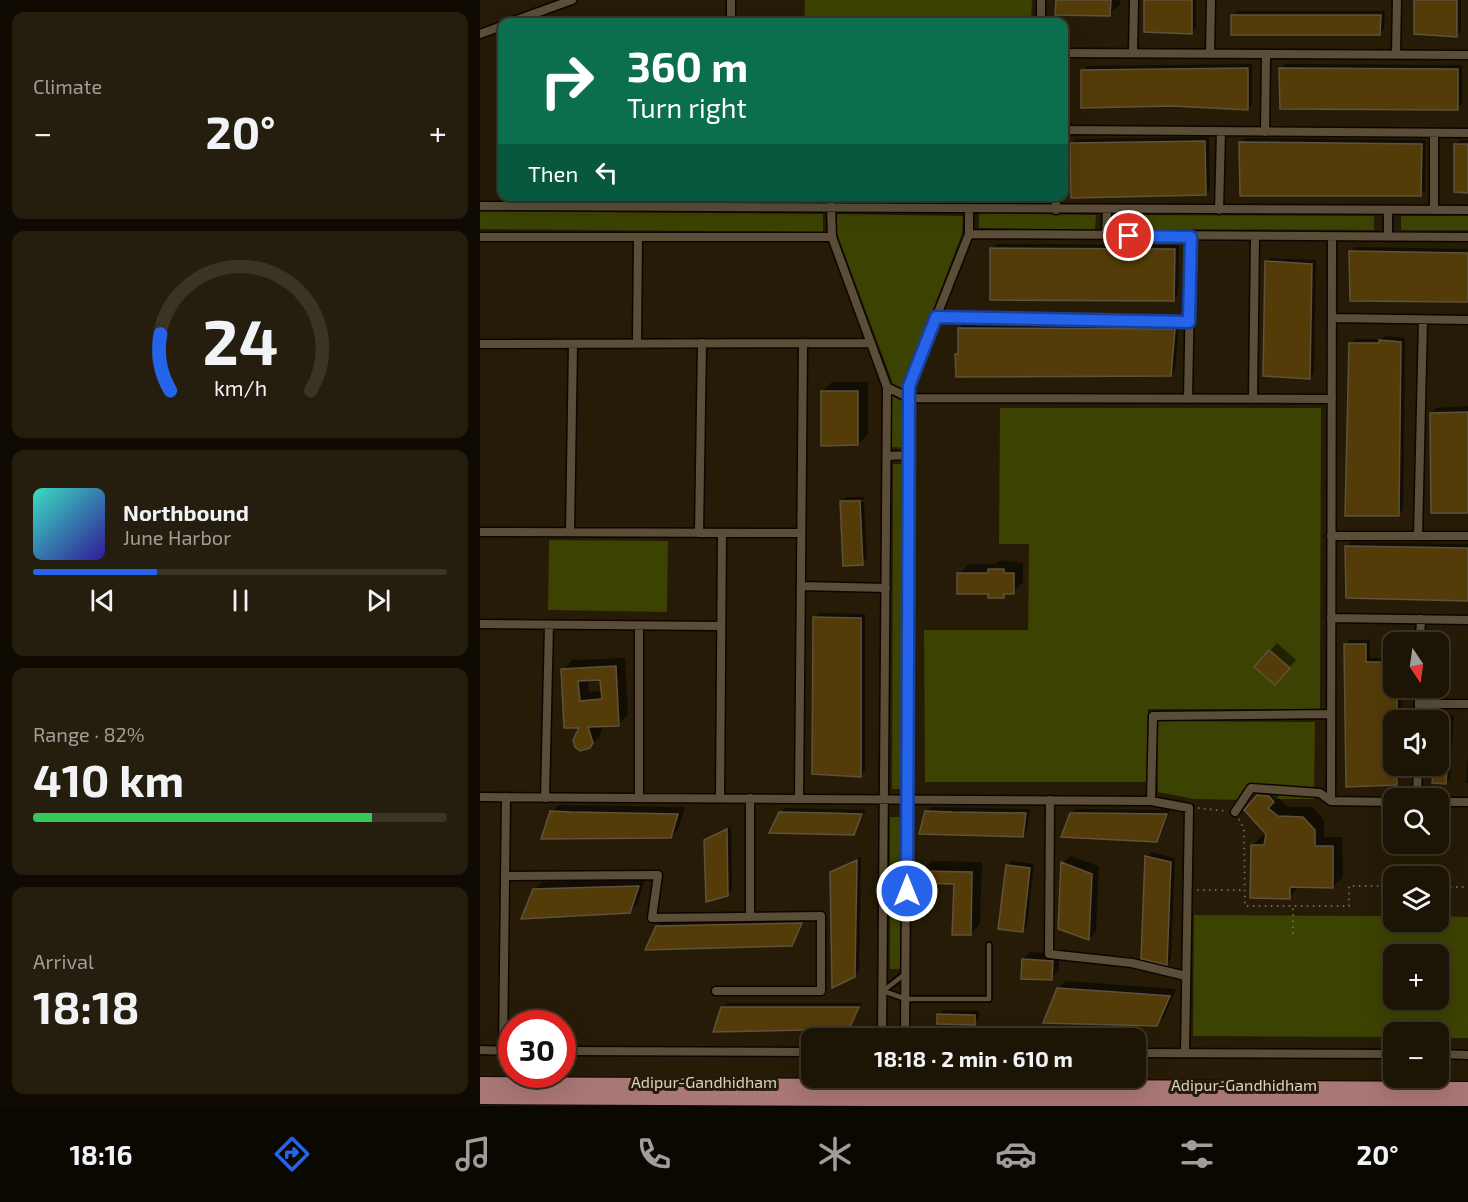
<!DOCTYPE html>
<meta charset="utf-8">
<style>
:root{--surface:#1c1404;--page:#251d0e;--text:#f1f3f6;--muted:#a09e9a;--line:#3a3326;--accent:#2563eb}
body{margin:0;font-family:"Exo 2",sans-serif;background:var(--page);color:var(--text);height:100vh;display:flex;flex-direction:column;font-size:22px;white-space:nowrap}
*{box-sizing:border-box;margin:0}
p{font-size:20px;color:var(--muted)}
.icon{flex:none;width:33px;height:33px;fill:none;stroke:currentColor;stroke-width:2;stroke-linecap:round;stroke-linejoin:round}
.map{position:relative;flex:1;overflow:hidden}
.panel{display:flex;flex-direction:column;gap:12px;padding:12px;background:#0f0b02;width:480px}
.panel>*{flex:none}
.top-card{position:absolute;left:18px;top:18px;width:570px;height:183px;border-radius:12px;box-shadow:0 6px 24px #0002,0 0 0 2px var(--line);background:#0b6e4f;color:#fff;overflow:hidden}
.needle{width:39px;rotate:167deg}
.controls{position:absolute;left:903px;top:632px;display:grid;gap:12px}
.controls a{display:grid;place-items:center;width:66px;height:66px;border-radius:12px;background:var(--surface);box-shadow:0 6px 24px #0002,0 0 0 2px var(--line);font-size:30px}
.speed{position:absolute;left:18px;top:1010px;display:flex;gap:12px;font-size:30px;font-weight:700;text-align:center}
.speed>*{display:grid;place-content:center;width:78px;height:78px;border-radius:50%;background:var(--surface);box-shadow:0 6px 24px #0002,0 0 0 2px var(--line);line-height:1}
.speed .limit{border:9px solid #d22;background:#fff;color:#111}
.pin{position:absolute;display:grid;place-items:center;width:51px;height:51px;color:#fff;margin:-26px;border:3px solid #fff;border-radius:50%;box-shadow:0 2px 6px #0007}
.me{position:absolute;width:66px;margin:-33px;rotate:0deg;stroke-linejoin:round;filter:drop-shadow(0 0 4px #0008)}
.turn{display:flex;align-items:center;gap:21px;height:126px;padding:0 30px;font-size:27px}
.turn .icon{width:78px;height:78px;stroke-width:2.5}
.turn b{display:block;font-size:42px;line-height:51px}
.then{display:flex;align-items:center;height:57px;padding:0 30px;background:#0003;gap:12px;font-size:22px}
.big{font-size:45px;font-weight:700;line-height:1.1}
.panel .tile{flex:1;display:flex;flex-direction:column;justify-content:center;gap:9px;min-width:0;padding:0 21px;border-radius:12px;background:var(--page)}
.panel .dial{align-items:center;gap:0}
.dial svg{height:156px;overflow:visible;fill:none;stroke:var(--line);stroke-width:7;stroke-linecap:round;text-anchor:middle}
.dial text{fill:var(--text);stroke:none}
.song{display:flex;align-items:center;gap:18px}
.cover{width:72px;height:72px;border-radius:9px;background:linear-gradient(135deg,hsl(170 70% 55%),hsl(250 70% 35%))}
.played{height:6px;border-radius:3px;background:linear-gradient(90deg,var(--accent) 30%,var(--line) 30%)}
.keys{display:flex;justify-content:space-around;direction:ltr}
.heat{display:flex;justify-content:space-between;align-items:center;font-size:33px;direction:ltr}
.charge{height:9px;border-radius:4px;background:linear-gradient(90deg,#34c759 82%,var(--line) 0)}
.trip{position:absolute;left:321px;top:1028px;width:345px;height:60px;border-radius:12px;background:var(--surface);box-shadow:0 6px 24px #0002,0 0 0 2px var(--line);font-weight:700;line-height:60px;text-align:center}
.tabs{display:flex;height:96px;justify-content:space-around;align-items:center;background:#0b0802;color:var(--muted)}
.tabs .icon{width:42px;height:42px}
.tabs .on{color:var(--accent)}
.tabs b{font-size:27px;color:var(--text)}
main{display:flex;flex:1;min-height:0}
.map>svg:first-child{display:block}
.green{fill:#3c4201;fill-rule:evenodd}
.shadow{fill:#0007;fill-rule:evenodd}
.building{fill:#543c08;stroke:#5f523c;stroke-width:1.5;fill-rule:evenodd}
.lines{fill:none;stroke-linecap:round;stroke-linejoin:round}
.service-casing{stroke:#0e0500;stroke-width:8}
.minor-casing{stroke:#0e0500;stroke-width:11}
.primary-casing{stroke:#0e0500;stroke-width:16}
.path{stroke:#6f6654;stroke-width:2;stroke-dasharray:1.5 4.5;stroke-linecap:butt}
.service{stroke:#5a4e38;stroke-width:4.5}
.minor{stroke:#5a4e38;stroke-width:8}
.primary{stroke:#a97775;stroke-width:14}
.route-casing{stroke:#184099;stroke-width:15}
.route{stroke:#2563eb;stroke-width:10}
.labels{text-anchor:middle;stroke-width:6;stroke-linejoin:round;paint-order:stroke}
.street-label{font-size:16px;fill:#dad3c6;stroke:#251b06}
</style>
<main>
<section class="panel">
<div class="tile"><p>Climate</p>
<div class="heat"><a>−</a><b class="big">20°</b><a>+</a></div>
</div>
<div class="tile dial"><svg viewBox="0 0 100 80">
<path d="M14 69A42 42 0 1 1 86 69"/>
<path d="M14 69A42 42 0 0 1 9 40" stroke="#2563eb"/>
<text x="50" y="56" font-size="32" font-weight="700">24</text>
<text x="50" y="72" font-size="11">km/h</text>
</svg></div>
<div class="tile">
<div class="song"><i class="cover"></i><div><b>Northbound</b><p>June Harbor</p></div></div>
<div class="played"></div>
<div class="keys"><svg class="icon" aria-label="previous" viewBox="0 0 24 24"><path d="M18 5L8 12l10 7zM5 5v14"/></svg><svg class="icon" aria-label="pause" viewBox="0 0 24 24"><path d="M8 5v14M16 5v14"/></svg><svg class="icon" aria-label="next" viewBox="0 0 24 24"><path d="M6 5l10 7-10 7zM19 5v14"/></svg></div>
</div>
<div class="tile"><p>Range · 82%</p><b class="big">410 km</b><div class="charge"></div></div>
<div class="tile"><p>Arrival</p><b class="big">18:18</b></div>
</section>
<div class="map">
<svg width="988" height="1106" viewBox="0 0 988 1106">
<rect width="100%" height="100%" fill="#251b06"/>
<path class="green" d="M325 0H552L551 22H324Z
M0 211 343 214V232L0 229Z
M499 213 616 215 615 230 499 228Z
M357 214 483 216 482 234 426 381 425 448 412 447V381L357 234Z
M633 215 894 216V230L633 229Z
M921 216H988V230H921Z
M520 408H841L840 709H668L667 782H445L444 630H548L549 544H519Z
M413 464H423L422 789H412Z
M69 540 188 541 187 612 68 610Z
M677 721 835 722 834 799H795L783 784 763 800 714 799 678 792Z
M410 817H420V969H410Z
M714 915 913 916 914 921H958L959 916 988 917V1038H959L958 1032H914L913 1037 713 1036ZM914 954H958V999H914Z"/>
<path class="shadow" d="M577 0H640V4L630 14Z
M666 0H716V28L712 32Z
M936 0H981V31L976 36Z
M757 11H905L904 29 900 33 752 16Z
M772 64V104L768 109 603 71 607 66Z
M805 64 982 65V104L977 109 801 68Z
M729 137 730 189 725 194 591 144 596 139Z
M765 138 946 140 945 190 940 195 760 143Z
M980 140H988V191L976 145Z
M517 244 699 245 698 295 694 299 512 248Z
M875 247 988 249V301L871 251Z
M791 258 836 260 834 373 830 378 786 262Z
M484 324 699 325 695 370 691 375 476 355 479 352V328Z
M905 336 925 338 923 510 918 514 870 344 875 339H902Z
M352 382H388V434L378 444 342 392Z
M988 406V512L952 413 956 408Z
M366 497H384V499L364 500V503L384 502 387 559 382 563 361 502Z
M871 542 988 544V599L867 547Z
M520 560 543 563V582L533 592 527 593 523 596 510 593 479 574 489 564H516Z
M339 613 385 614V771L381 775 334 618Z
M870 640H890V658H914V687H921V720H914V765H921V778L916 783 865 645Z
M797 643 816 660 802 676 776 667Z
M145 658 148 715 138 724 120 725 122 729 119 737 109 747 83 670 92 660ZM122 678V691L109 692 108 679Z
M962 715 974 716 970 778 965 783 954 765H958L957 720Z
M988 754V783H986Z
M788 785 803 791 797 797 808 807H833L844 820V837H862L863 877 853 887 819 886 809 898 772 846 782 836H789L778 796Z
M79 805 205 807 198 829 191 837 71 812Z
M451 807 550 809 547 830 542 835 447 812Z
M305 808 386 810 373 833 300 813Z
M596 809 690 810 681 835 676 840 591 813Z
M251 826 252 890 247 895 226 841Z
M671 852 695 858 691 959 687 963 667 857Z
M590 856 619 866 616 931 609 938 583 863Z
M381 857 379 971 374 976 352 872Z
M451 861 502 862 500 924 490 934 475 882 441 871Z
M532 861 554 864 547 926 542 931 527 866Z
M165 879 157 904 150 911 54 890 62 882Z
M325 919 312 945 177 927 182 922Z
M550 952 579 954V971L571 978 543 959Z
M586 981 696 989 684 1017 676 1024 578 989Z
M247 1003H382L368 1028 243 1008Z
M464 1010 499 1011V1018L495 1023 459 1015Z"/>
<path class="building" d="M576 0H631L630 16 575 15Z
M664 0H712V34L664 32Z
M934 0H977V37L934 34Z
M751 15H901L900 35H751Z
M768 68V110L692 106 601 108V70Z
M799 68 978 69V110L800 109Z
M725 141 726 195 591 198 590 143Z
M759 142 942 144 941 196H760Z
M974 144H988V193L974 192Z
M510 248 695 249 694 301 510 300Z
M869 251 988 253V302L870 301Z
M785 261 832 264 830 379 783 376Z
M478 328 695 329 691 376 476 377 475 354H478Z
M899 340 921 342 919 516H865L869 343H899Z
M341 391H378V445L341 446Z
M988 412V513H951L950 413Z
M360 501H380L383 565 363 566Z
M865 546 988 548V601L866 598Z
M508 569H524V573H534V594H524V598H508V594H477V573H508Z
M333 617 381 618V777L332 774Z
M864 644H886V662H914V687H917V720H914V765H917V785L866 787Z
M789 650 810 668 795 685 774 667Z
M136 666 139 726 108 727 113 743 110 748 100 751 95 747 93 740 99 728H84L81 669ZM120 680 122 699 100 701 98 681Z
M958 719 970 720 966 784 952 783 954 765H958Z
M777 795 789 796 794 802 788 808 798 816 823 817 835 830V846H853V888L810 887V899L770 898 771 845H784L786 834 764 810Z
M70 811 91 812 198 814 191 838 61 839Z
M445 811 472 812 546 813 543 837 439 834Z
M299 812 349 813 382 814 374 835 289 833Z
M590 813H606L687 814 677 842 581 837Z
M247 829 248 896 226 902 224 840Z
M665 856 691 862 687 965 661 959Z
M377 860 375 977 352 988 350 872Z
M581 862 612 874 609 940 578 929Z
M526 865 550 868 543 932 518 929Z
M439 871 492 872 491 935H472L474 884 439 883Z
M159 886 150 913 41 919 53 889Z
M322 923 312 946 165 950 176 926Z
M542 959 573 961 572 980 541 979Z
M577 988 622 991 690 996 677 1026 563 1023Z
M241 1007H379L369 1029 233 1032Z
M457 1014 495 1015V1025L457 1024Z"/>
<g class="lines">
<g class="service-casing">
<path id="service" d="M425 974 403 991 426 999H509V945"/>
</g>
<g class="minor-casing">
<path id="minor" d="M561 0V22
M31 22 92 0
M251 22V0
M0 34 22 26
M584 53 988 55
M653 53 654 0
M730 54 731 0
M916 54 917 0
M584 130 988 133
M785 132 786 54
M0 206 988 210
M351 207 352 237 407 387 402 1038
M576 210V196
M739 210 741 131
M954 210V133
M489 234 988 237
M626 236 627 210
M0 237H352
M908 237V210
M456 317 709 322
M852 318 988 320
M157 343 158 237
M0 344 391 343
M407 387 429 398 852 399
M708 399 711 236
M773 399 775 237
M407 456 429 455
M0 532 321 533
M90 532 93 344
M219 533 222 343
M851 536H988
M938 536 943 320
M321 586 406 588
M851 618 988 620
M0 624 241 626
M940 642 941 619
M939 704H988
M939 720V687
M0 797 671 801 709 808 705 1053
M65 798 69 625
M159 798V626
M240 798 242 533
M270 798V917
M937 798 938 765
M319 799 323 343
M570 800 569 954 652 963 706 976
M671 801 673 716 851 714
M851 801 852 237
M958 802H988
M755 812 771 788 840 793 851 801 914 802
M25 876 178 875 172 918 341 916V991H236
M425 1038 429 386 489 234V210
M0 1050 32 1051
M23 1051 26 797
M82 1051 332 1052
M656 1053 914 1054
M958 1054 988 1055"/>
</g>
<g class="primary-casing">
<path id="primary" d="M0 1084 988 1089
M0 1097 988 1102"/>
</g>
<path class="path" d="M718 808 745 811
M759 819 764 829 765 906H869V886H914
M958 887H988
M717 890H765
M813 934V906"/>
<use href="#service" class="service"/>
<use href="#minor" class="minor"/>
<use href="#primary" class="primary"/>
</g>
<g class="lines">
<g class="route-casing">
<path id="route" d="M427 891 429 386 456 317 709 322 711 237 649 236"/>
</g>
<use href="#route" class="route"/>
</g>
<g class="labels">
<g class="street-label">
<text x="224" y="1088">Adipur-Gandhidham</text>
<text x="764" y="1091">Adipur-Gandhidham</text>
</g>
</g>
</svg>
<div class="controls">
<a><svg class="needle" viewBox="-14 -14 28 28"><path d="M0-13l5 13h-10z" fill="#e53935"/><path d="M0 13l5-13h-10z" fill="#a09e9a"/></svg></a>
<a><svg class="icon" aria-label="sound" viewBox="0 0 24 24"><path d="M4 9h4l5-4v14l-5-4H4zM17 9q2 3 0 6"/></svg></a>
<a><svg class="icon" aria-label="search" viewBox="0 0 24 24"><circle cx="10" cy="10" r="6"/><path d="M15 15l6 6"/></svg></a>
<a><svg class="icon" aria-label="layers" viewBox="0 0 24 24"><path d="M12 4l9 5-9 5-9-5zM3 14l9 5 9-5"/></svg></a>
<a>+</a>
<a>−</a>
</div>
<div class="speed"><div class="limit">30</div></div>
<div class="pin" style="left:649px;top:236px;background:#d93025"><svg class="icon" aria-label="arrive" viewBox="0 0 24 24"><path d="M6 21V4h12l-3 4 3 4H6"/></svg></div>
<svg class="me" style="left:427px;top:891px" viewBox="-20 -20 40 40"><circle r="17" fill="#2563eb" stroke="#fff" stroke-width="3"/><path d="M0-11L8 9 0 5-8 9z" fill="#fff"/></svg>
<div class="trip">18:18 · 2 min · 610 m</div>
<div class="top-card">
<div class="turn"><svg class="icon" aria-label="right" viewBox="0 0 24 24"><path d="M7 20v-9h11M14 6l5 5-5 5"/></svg><div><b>360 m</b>Turn right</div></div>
<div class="then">Then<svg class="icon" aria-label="left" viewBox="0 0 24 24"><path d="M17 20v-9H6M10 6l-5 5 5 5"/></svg></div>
</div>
</div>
</main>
<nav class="tabs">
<b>18:16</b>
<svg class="icon on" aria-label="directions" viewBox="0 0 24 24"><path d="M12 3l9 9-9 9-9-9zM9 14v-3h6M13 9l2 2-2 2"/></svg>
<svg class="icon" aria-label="music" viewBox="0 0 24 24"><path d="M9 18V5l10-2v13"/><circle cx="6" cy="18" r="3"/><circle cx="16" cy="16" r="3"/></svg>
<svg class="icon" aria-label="phone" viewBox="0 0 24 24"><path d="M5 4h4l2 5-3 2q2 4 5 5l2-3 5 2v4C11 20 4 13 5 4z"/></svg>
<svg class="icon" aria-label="climate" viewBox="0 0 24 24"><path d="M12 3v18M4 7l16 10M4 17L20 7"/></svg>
<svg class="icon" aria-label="car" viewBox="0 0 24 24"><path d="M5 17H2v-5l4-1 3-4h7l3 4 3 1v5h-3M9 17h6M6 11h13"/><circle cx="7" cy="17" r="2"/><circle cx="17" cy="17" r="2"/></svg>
<svg class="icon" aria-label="filters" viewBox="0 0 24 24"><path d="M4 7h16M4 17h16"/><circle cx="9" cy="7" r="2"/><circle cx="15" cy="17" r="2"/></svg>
<b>20°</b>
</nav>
